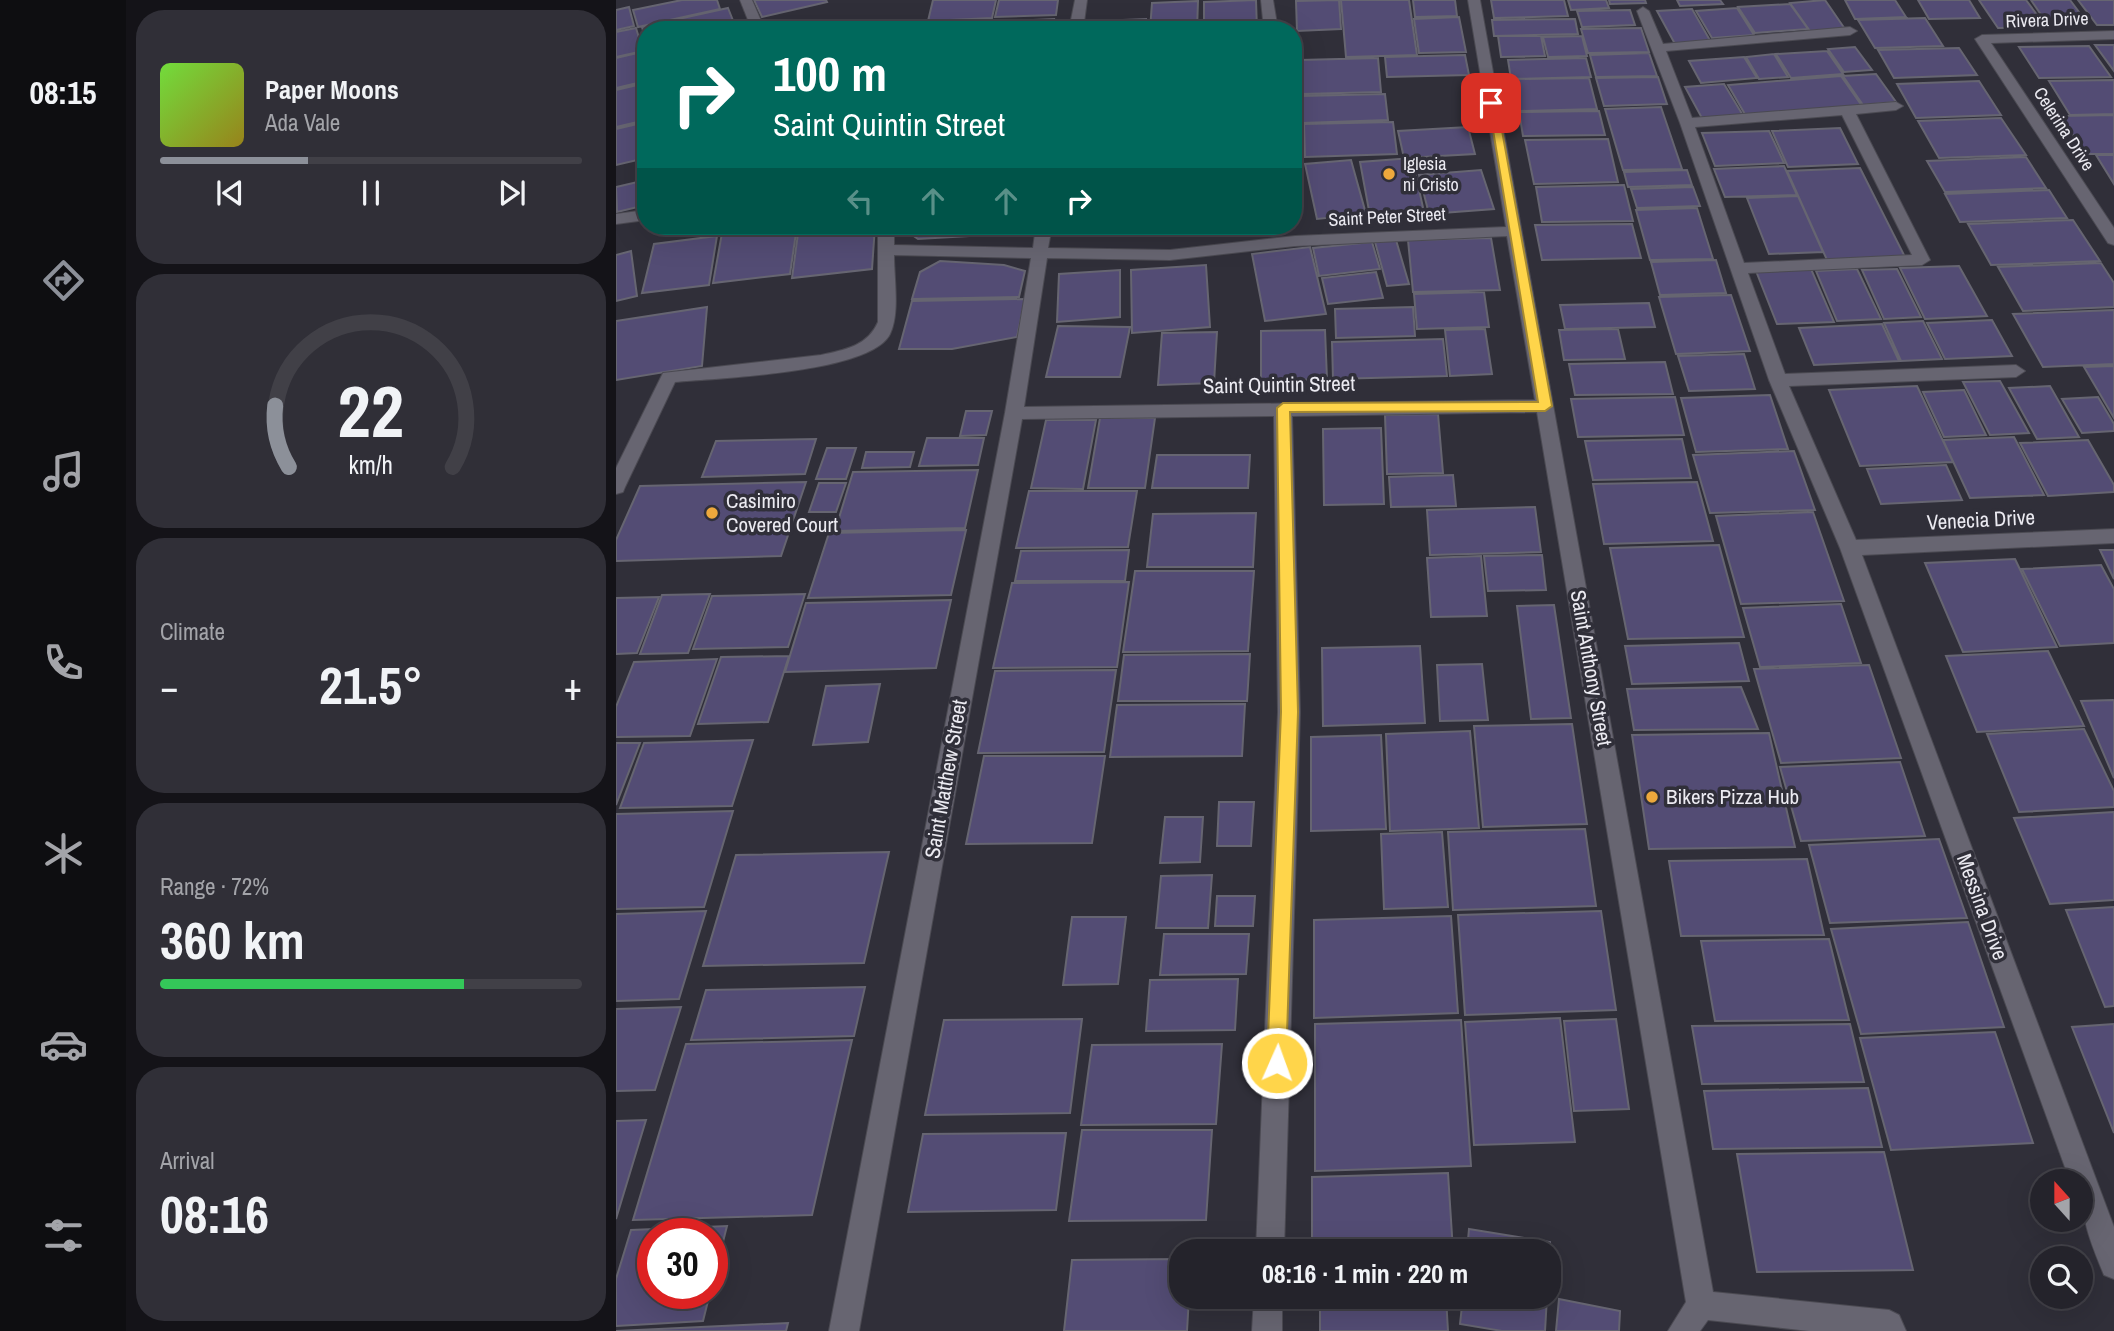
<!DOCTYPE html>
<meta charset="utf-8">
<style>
:root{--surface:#24232b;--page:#302f37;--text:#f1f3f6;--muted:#a3a4a9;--line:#414047;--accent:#8c9099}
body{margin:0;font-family:"Archivo Narrow",sans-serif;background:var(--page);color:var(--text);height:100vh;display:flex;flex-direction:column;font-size:26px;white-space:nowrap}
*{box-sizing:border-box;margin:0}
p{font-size:23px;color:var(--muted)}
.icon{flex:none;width:38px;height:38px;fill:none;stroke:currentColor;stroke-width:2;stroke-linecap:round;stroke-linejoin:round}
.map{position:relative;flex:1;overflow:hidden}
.details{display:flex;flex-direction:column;gap:10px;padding:10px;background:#141318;width:490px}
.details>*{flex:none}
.top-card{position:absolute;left:21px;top:21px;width:665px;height:214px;border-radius:28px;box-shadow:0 7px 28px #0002,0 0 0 2px var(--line);background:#00695c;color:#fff;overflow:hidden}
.needle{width:46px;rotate:339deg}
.controls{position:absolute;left:1414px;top:1169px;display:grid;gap:14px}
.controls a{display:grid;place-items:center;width:63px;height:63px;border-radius:50%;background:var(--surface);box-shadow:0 7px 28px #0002,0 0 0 2px var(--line);font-size:35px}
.speed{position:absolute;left:21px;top:1218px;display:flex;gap:14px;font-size:35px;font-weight:700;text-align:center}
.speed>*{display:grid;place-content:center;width:91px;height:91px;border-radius:50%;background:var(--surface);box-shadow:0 7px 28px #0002,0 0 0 2px var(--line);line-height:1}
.speed .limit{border:10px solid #d22;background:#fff;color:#111}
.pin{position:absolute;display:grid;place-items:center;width:60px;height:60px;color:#fff;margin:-30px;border-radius:14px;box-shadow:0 4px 10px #0006}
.me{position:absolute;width:77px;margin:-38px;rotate:2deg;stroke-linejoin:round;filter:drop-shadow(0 0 5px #0008)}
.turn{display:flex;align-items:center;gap:24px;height:147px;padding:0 21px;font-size:32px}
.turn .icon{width:91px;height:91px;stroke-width:2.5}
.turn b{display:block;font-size:49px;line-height:60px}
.lanes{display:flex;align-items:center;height:66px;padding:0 21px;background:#0003;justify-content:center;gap:35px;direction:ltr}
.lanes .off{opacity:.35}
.big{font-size:52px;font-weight:800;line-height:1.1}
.details .tile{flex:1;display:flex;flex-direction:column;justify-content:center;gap:10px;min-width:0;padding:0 24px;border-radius:28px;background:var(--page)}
.details .dial{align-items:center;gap:0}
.dial svg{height:182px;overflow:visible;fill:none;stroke:var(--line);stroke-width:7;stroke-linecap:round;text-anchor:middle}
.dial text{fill:var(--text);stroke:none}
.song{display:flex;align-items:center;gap:21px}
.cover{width:84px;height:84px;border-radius:10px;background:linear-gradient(135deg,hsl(100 70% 55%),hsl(50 70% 35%))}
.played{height:7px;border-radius:4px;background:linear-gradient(90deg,var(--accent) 35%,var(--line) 35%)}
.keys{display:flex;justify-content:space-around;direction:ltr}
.heat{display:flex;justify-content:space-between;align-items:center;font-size:38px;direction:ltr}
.charge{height:10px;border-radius:5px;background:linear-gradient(90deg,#34c759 72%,var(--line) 0)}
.trip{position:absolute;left:553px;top:1239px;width:392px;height:70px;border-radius:28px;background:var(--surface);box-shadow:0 7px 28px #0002,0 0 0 2px var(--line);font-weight:800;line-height:70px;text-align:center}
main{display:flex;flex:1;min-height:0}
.tab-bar{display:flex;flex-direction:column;width:126px;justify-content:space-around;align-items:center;background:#0e0e11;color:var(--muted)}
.tab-bar .icon{width:49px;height:49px}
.tab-bar .active{color:var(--accent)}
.tab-bar b{font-size:32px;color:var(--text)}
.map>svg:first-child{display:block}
.building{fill:#534c74;stroke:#666571;stroke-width:2}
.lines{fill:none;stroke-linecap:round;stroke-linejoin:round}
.street-casing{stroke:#4b4a52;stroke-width:2}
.street{fill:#676571;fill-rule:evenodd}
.route{fill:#ffd54a;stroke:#a68a30;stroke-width:2}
.poi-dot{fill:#eda83c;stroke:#302f39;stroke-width:2.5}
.labels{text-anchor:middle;stroke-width:7;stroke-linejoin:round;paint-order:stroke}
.far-street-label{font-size:18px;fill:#ebeaf1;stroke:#302f39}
.far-poi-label{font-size:18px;fill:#ebeaf1;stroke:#302f39;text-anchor:start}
.street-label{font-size:21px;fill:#ebeaf1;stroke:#302f39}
.poi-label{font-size:21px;fill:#ebeaf1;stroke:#302f39;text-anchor:start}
</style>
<main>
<nav class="tab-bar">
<b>08:15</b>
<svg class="icon active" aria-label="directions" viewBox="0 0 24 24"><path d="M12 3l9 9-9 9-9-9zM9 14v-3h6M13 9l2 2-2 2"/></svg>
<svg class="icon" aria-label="music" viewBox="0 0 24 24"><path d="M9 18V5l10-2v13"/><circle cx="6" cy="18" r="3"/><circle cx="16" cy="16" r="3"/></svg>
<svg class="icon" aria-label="phone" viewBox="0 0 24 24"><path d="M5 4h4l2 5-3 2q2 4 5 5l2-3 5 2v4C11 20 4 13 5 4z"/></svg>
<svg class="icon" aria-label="climate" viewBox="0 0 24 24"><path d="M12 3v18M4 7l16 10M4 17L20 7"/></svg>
<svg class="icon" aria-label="car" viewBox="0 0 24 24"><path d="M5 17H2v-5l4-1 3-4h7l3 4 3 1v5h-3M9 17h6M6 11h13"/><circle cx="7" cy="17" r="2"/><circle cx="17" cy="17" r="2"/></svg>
<svg class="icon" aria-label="filters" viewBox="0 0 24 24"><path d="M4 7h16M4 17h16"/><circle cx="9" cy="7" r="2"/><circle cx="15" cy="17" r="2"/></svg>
</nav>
<section class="details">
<div class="tile">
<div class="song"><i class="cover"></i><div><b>Paper Moons</b><p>Ada Vale</p></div></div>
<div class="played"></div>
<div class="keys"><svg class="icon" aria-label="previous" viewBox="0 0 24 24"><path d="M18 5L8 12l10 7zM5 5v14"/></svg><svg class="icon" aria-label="pause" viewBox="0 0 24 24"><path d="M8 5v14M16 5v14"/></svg><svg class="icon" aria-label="next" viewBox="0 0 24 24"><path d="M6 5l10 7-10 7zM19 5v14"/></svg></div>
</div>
<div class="tile dial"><svg viewBox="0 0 100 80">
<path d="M14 69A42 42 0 1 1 86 69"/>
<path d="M14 69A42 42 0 0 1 8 42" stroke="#8c9099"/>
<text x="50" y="56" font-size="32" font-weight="700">22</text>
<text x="50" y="72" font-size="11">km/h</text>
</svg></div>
<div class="tile"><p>Climate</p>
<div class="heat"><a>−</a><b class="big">21.5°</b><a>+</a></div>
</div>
<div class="tile"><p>Range · 72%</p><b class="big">360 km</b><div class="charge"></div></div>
<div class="tile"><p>Arrival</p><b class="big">08:16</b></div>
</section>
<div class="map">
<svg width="1498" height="1331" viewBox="0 0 1498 1331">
<rect width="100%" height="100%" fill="#302f39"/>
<path class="building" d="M66 0H101L104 9 22 27 17 10Z
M138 0H210L211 2 146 17Z
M317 0H380L376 18 312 21Z
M383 0H442L440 15 379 17Z
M640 0 641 30H588V2Z
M723 0 725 29 681 31 680 1Z
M725 0H793L801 55 730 57Z
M797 0H839L841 16 799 17Z
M875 0H948L952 16 878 18Z
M952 0H990L993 8 955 10Z
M993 0H1029L1030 3 994 4Z
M1061 0H1104L1107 4 1064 6Z
M1209 0 1229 29 1194 31 1174 3Z
M1229 0H1279L1290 17 1239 19Z
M1302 0H1353L1364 18 1313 19Z
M1363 0H1410L1430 27 1382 28Z
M1415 0H1454L1472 24 1432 25Z
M1462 0H1498V25H1481Z
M582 1 581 30H534L536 3Z
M1174 4 1192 29 1139 33 1122 7Z
M13 7 18 26 0 30V10Z
M112 8 120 28 30 30V41L26 27Z
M1121 8 1138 35 1096 38 1080 11Z
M1076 9 1095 42 1059 44 1041 11Z
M1014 10 1019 25 966 27 961 11Z
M843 17 850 52 803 53 798 19Z
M1309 18 1327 46 1259 48 1242 20Z
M438 19 436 30H334L336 24Z
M530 19 529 30H483V21Z
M959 19 962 34 878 36 876 20Z
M316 26 315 30H253Z
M20 28 27 51 0 57V32Z
M1025 28 1033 52 972 53 965 29Z
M882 36H925L929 56 885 57Z
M966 36 971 56 932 57 927 37Z
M1479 45H1498V71Z
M1473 46 1495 77 1423 78 1403 47Z
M1239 47 1256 70 1228 72 1212 49Z
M1343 48 1361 75 1278 78 1262 50Z
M30 51V81L0 88V58Z
M1211 51 1227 74 1175 78 1160 54Z
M1033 53 1041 76 980 77 974 55Z
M1158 54 1172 77 1143 79 1130 57Z
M849 55 853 75 771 77 769 57Z
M1128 57 1141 78 1085 83 1073 61Z
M762 58 765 92 685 94 684 60Z
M970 58 975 77 895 79 892 60Z
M1260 74 1280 102 1247 105 1227 76Z
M1225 76 1246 106 1130 116 1112 85Z
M1042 77 1051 104 988 106 980 78Z
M973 78 981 109 904 111 899 79Z
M1498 80V114L1454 115 1433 81Z
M1363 81 1385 115 1300 118 1281 84Z
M30 83V120L0 127V90Z
M1108 84 1128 117 1087 120 1069 87Z
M769 94 772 120 686 123V96Z
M1045 107 1066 169 1007 170 989 109Z
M983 111 989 135 907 136 903 112Z
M1498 115V154H1469L1445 116Z
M1385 118 1410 155 1323 158 1302 121Z
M30 122V158L0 165V129Z
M777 122 781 154 689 157 688 124Z
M852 127 859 154 788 158 782 131Z
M1224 128 1242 164 1172 167 1156 131Z
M1153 131 1168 163 1099 166 1086 133Z
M992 139 1002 182 918 184 909 140Z
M1480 155H1498V184Z
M1410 157 1430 188 1329 192 1311 161Z
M796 158 808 212 754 216 744 162Z
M735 160 750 214 701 219 689 164Z
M1168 166 1181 195 1109 197 1098 169Z
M1244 168 1289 257 1211 260 1171 171Z
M865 170 878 209 813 214 803 175Z
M1071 170 1076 185 1012 187 1008 172Z
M30 180V205L1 212 0 187Z
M1008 185 1017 221 926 222 920 187Z
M1077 187 1084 206 1021 208 1015 189Z
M1433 190 1451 218 1344 222 1329 194Z
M1182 196 1207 252 1153 254 1131 198Z
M1081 208 1097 259 1034 260 1020 210Z
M1457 220 1484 261 1375 265 1352 224Z
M1016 224 1025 258 926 260 919 225Z
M181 226 174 274 97 283 106 233Z
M183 226H259L256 269 176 278Z
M289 226H355L353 236 302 239 292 232Z
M359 226H412V229L358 232Z
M462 226H511V234L461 236Z
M514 226H548V234L513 236Z
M553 226H643V231L553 235Z
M101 236 93 285 26 293 38 244Z
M875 238 884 290 797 292 792 240Z
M780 240 793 284 771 286 759 242Z
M756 242 764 269 703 276 697 248Z
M694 247 710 314 649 321 636 254Z
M15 251 21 296 0 301V255Z
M1100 260 1110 293 1044 295 1035 262Z
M324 261 388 265 409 271 403 297 296 299 304 272Z
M1485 263 1498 283V307L1407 311 1382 267Z
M590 265 594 327 516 333 515 270Z
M1343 266 1371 316 1309 319 1284 268Z
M1195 269 1218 322 1161 324 1140 271Z
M1241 269 1265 319 1221 321 1200 271Z
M1281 269 1305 317 1268 319 1246 270Z
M504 270V317L441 322 443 274Z
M760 272 767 298 712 304 706 278Z
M868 292 873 327 801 329 798 294Z
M1115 295 1134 351 1060 354 1043 297Z
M409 299 401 337 336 349H283L296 301Z
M1033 303 1039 327 949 329 944 305Z
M91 307 86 366 0 380V321Z
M797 307 799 336 720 338 719 309Z
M1498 310V364L1427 367 1397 314Z
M1376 320 1396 356 1329 359 1311 323Z
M1307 321 1326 359 1285 361 1268 323Z
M1266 324 1283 361 1198 365 1183 328Z
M442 326 514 327 504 377H430Z
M869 329 876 374 834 376 829 330Z
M1002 329 1009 359 948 360 943 330Z
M709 330 711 379 645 381V331Z
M601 332 598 383 542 385 546 333Z
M827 339 831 376 717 379 716 342Z
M1128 354 1139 389 1073 391 1062 356Z
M1049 362 1057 394 959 395 953 364Z
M1498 366V418L1468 367Z
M1384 381 1413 433 1374 435 1347 382Z
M1301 386 1337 462 1244 466 1213 390Z
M1434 386 1463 437 1421 439 1393 388Z
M1348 390 1370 435 1328 437 1307 392Z
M1154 395 1172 449 1080 452 1065 398Z
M1059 397 1068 435 962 437 955 399Z
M1482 397 1498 424V431L1466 433 1446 399Z
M350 411H376L370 435 344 436Z
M822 414 827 473 771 474 769 415Z
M484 418H539L529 488H472Z
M430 420H480L467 489 415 488Z
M765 428 768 504 708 505 707 429Z
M1398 437 1428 495 1354 498 1327 440Z
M311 438H368L362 465 303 466Z
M200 439 189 474 86 477 100 441Z
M1066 439 1075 478 977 480 969 441Z
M1472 440 1498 485V492L1432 496 1404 443Z
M211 448H240L230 479H200Z
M1178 451 1199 510 1094 513 1077 455Z
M250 452H298L294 467 246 468Z
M541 455H634L632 488H536Z
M1330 465 1346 500 1265 504 1251 469Z
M362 470 349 528 219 531 237 472Z
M837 475 840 506 775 507 773 477Z
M190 482 165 556 0 561V540L24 486Z
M1081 482 1097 541 988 544 977 484Z
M203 483H230L220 512H193Z
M413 491H521L512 547 400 548Z
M919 507 925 552 814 555 811 510Z
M1197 512 1228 601 1125 604 1100 516Z
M640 513 637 567H531L537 514Z
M350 530 335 595 192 598 213 533Z
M1103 545 1128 637 1012 639 994 548Z
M513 550 509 581H399L405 551Z
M1484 550H1498V579Z
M926 555 930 590 872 591 868 556Z
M865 556 871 616 815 617 811 558Z
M1399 559 1441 647 1347 652 1309 563Z
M1485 565 1498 589V643L1444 646 1406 569Z
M519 571H638L632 651 507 652Z
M513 582 501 667 377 668 396 583Z
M94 594 72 653 24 654 46 595Z
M189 594 172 647 77 649 96 596Z
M43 597 21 653 0 654V598Z
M335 600 320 668 169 672 190 603Z
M1225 604 1245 663 1144 667 1127 608Z
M938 605 955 718 915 719 901 606Z
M1123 643 1133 681 1016 684 1009 646Z
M804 646 809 723 707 726 706 648Z
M1432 651 1468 726 1361 732 1330 656Z
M634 654 631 701H502L508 655Z
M173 656 152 722 82 724 105 657Z
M101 659 74 736 0 737V707L18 662Z
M866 664 872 720 824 721 821 665Z
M1253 665 1285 758 1165 763 1138 669Z
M500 670 488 752 362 753 379 671Z
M264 684 252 742 197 745 210 686Z
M1125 687 1142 729 1018 730 1011 689Z
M1497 700 1498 701V778L1465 701Z
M629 704 626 756 494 757 501 705Z
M956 724 971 824 867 827 858 726Z
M1468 729 1498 791V807L1403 812 1371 734Z
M854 731 863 828 774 831 770 734Z
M1153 733 1179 847 1033 849 1016 735Z
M765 735 770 829 695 831V737Z
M137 740 116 806 4 808 28 743Z
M0 743H24L0 805Z
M368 756H489L476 843 350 844Z
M1284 762 1309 836 1185 841 1164 767Z
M603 802H638L635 846H601Z
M117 811 88 907 0 909V814Z
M1498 812V900L1434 904 1398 818Z
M549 817H587L584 862 544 863Z
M969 829 980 906 837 910 832 832Z
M826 832 832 907 768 909 765 834Z
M1323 839 1351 918 1214 923 1193 845Z
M273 852 248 963 87 966 120 855Z
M1191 859 1208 935 1065 936 1053 861Z
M596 875 592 928H540L545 876Z
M601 896H639L637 926H599Z
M1498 907V1006L1489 1007 1450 910Z
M90 911 63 999 0 1001V914Z
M985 911 1000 1010 849 1015 842 915Z
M835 916 842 1013 698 1018V920Z
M456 917H510L502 984 447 985Z
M1352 922 1388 1027 1245 1034 1215 929Z
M548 934H633L630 974 544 975Z
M1213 939 1233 1020 1099 1021 1085 941Z
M622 979 619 1030 530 1031 534 980Z
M249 987 238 1036 75 1040 90 990Z
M65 1007 39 1090 0 1091V1009Z
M944 1018 959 1142 858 1145 849 1022Z
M466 1019 454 1113 309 1115 328 1020Z
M1000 1019 1013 1109 958 1111 948 1021Z
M845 1020 855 1166 699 1171V1024Z
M1234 1024 1248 1082 1086 1084 1076 1026Z
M1498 1024V1133L1456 1027Z
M1379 1032 1417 1143 1275 1150 1244 1038Z
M236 1040 196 1215 17 1220 70 1044Z
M606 1044 600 1124 465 1125 476 1045Z
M1252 1088 1266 1147 1097 1149 1088 1091Z
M30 1120 0 1219V1121Z
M466 1130H596L590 1220 453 1221Z
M450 1133 440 1210 292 1212 307 1134Z
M1268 1152 1297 1270 1141 1272 1121 1154Z
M832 1173 837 1251H696V1177Z
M111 1226 96 1285V1234H37V1293H94L87 1321 0 1326V1279L15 1230Z
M853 1229 934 1242 933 1264V1251H851Z
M565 1259V1297H573L571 1331H448L456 1260Z
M704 1297H830L832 1331H704Z
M847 1297H931L929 1331H886L844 1324Z
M943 1299 1004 1311 1003 1331H940Z
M172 1323 170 1331H0Z"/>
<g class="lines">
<g class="street-casing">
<path id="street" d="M124 0H136L149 30H136Z
M459 0H471L467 30H453Z
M645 0H657L662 30H648Z
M852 0H864L1097 1292 1273 1310 1283 1315 1290 1331H1193L1092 1320 1084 1331H1052L1070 1302 921 412 676 416 684 712 668 1251H640L662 712 658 416 406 419 243 1331H213L389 413 415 258 278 255C278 279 284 313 274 334 255 373 101 378 59 382L9 487 7 492 0 494V468L47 373 205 355C228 350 252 346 262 322V226H278V245L417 248 420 226H436L432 248 554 250 679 236 890 227ZM891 236 919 400 408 407 431 258 554 260 679 246Z
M1027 7 1033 11 1047 44 1234 27 1241 31 1234 35 1050 51 1076 118 1280 102 1287 106 1280 110 1240 114 1314 260 1306 265 1132 273 1169 374 1400 365 1409 371 1400 377 1173 386 1240 540 1498 529V543L1246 555 1498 1227V1279L1488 1275C1474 1241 1465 1219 1465 1181H1454L1224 548 1153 380 1064 123 1021 11ZM1226 115 1296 255 1128 263 1079 127Z
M1498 31V39L1375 43 1498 228V245L1492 243 1359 39 1366 35Z
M30 210V220L0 224V214Z
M638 1297H666V1331H636Z"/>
</g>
<use href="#street" class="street"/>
</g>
<path class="route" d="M872 100 881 103 936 406 929 411 674 412 682 712 670 1063 668 1070 661 1072 654 1070 651 1063 665 712 661 408 667 403 922 402Z"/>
<g class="poi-dot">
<circle cx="773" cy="174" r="7"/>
<circle cx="96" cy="513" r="7"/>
<circle cx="1036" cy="797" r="7"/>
</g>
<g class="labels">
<g class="far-street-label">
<text transform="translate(1431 20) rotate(-2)" y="6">Rivera Drive</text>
<text transform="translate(1448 129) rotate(57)" y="6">Celerina Drive</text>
<text transform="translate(771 217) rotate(-3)" y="6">Saint Peter Street</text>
</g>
<g class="far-poi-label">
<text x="787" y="170">Iglesia<tspan x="787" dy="21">ni Cristo</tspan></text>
</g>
<g class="street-label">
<text transform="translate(663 385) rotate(-1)" y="7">Saint Quintin Street</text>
<text transform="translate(1365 520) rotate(-3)" y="7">Venecia Drive</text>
<text transform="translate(975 668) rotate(80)" y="7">Saint Anthony Street</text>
<text transform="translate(330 779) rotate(-80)" y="7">Saint Matthew Street</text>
<text transform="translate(1366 907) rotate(70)" y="7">Messina Drive</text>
</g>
<g class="poi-label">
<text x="110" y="508">Casimiro<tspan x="110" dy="24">Covered Court</tspan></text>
<text x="1050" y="804">Bikers Pizza Hub</text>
</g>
</g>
</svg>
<div class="controls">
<a><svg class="needle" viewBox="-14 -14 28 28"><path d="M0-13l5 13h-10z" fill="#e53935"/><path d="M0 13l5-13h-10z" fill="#a3a4a9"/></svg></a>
<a><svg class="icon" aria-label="search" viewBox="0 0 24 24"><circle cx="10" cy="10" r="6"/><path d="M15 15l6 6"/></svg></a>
</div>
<div class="speed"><div class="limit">30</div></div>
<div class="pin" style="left:875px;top:103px;background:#d93025"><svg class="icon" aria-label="arrive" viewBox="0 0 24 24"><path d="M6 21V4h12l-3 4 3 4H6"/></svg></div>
<svg class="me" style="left:661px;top:1063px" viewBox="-20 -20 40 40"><circle r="17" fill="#ffd54a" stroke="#fff" stroke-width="3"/><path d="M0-11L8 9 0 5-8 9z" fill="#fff"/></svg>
<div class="trip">08:16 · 1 min · 220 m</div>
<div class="top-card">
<div class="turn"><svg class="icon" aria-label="right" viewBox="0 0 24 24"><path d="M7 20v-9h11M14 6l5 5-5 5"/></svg><div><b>100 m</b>Saint Quintin Street</div></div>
<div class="lanes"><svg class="icon off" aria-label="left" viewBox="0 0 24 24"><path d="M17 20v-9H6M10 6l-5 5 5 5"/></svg><svg class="icon off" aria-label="ahead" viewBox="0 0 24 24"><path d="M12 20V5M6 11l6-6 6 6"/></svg><svg class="icon off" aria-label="ahead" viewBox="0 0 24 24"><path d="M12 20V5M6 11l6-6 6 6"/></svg><svg class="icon" aria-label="right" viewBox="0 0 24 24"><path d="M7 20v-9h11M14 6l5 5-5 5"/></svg></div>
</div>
</div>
</main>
